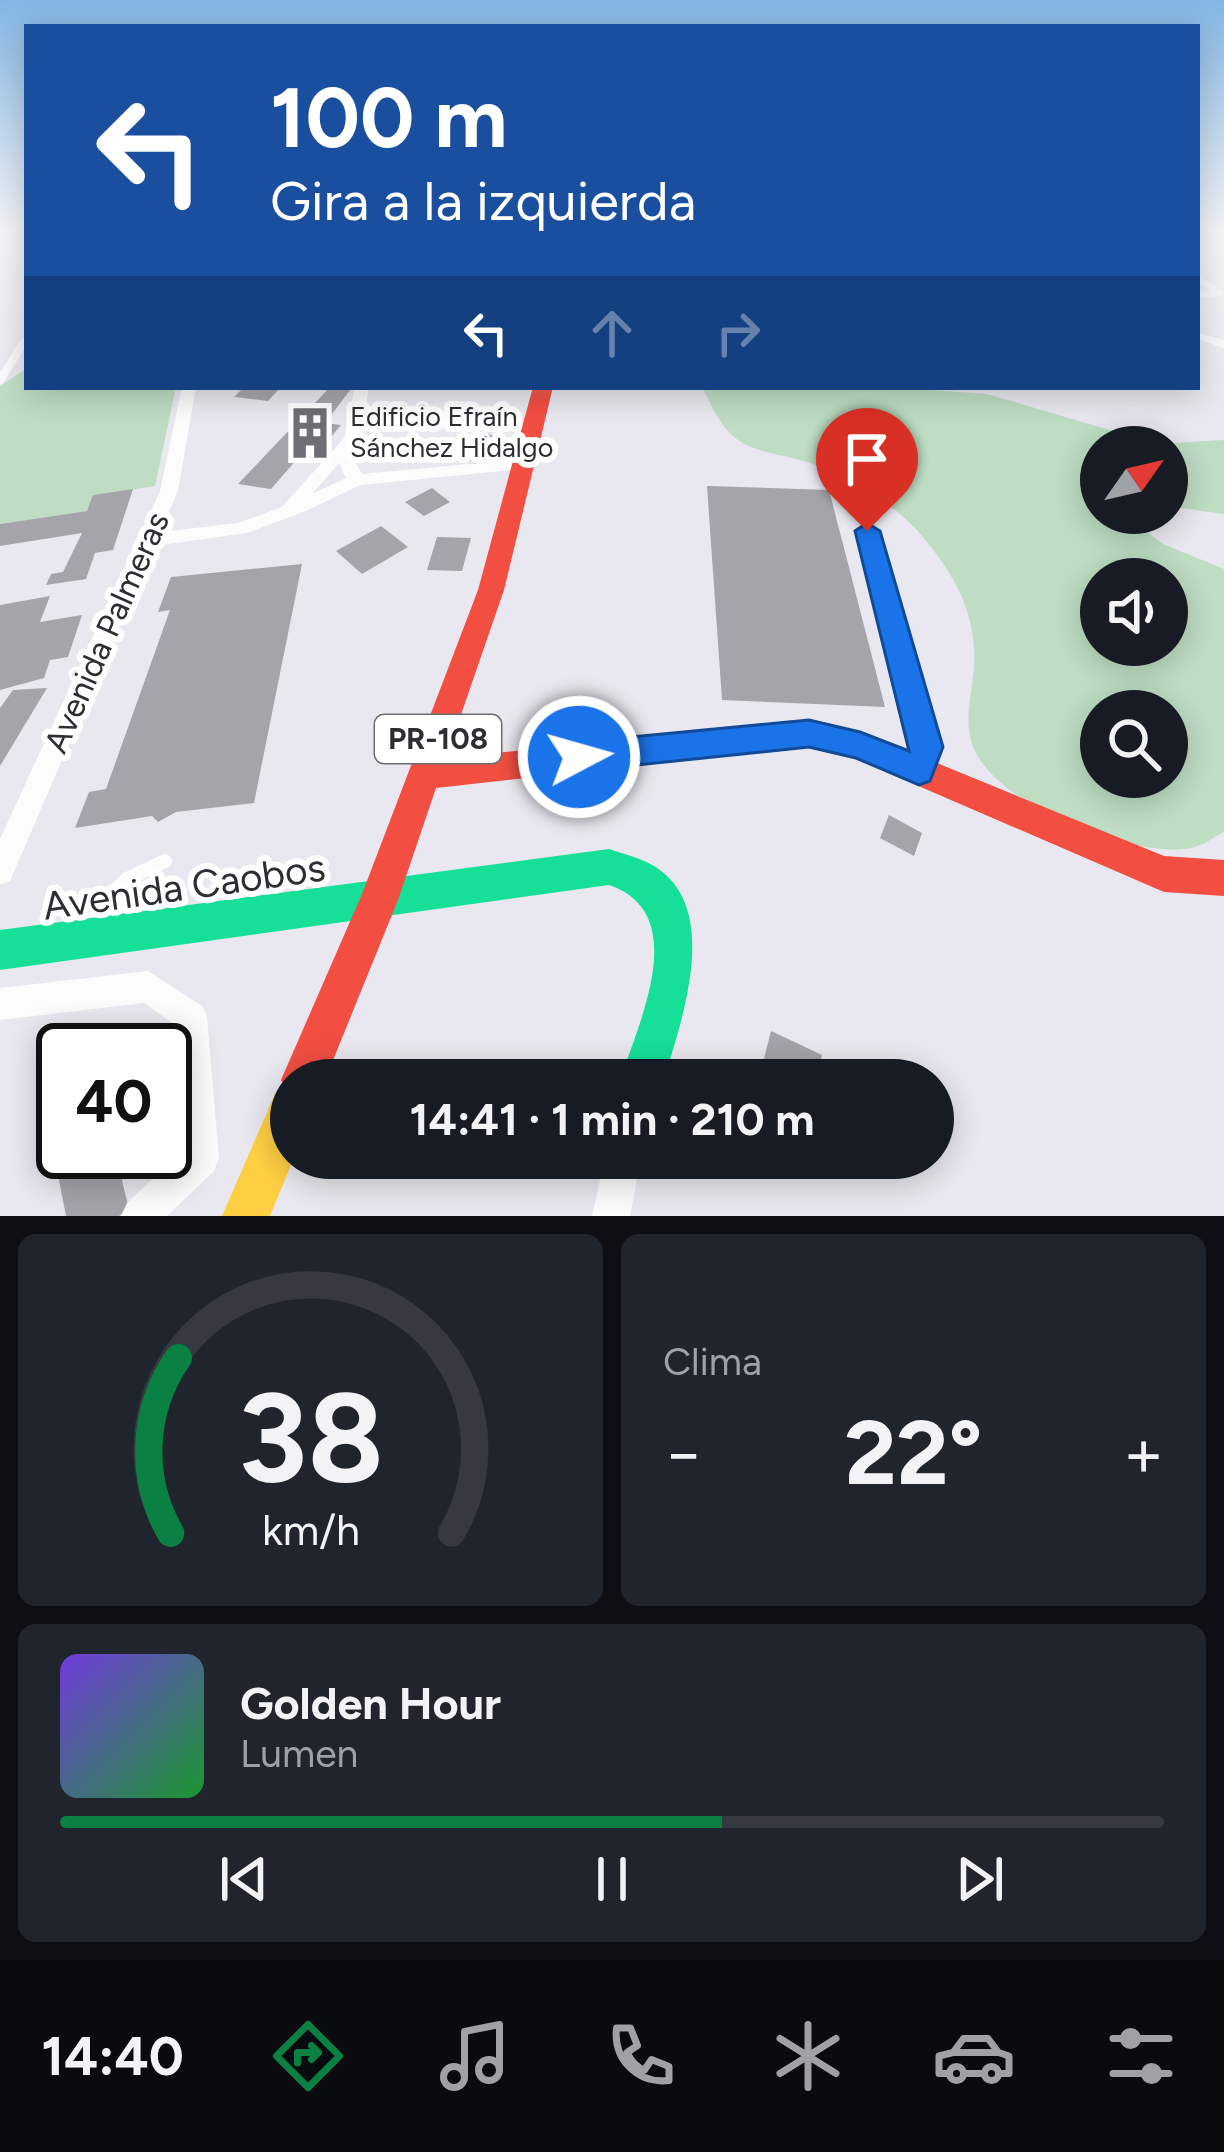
<!DOCTYPE html>
<html lang="es">
<meta charset="utf-8">
<style>
:root{--surface:#171b24;--page:#20242c;--text:#f1f3f6;--muted:#9ea1a6;--line:#363941;--accent:#0b8043}
body{margin:0;font-family:Figtree,sans-serif;background:var(--page);color:var(--text);height:100vh;display:flex;flex-direction:column;font-size:45px;white-space:nowrap}
*{box-sizing:border-box;margin:0}
p{font-size:39px;color:var(--muted)}
.icon{flex:none;width:66px;height:66px;fill:none;stroke:currentColor;stroke-width:2;stroke-linecap:round;stroke-linejoin:round}
.map{position:relative;height:1216px;overflow:hidden}
.sheet{display:flex;flex-direction:column;gap:18px;padding:18px;background:#0d0f14;flex:1}
.sheet>*{flex:none}
.top-card{position:absolute;left:24px;top:24px;width:1176px;height:366px;border-radius:0px;box-shadow:0 6px 30px #0003;background:#1a4fa0;color:#fff;overflow:hidden}
.needle{width:78px;rotate:56deg}
.buttons{position:absolute;left:1080px;top:426px;display:grid;gap:24px}
.buttons a{display:grid;place-items:center;width:108px;height:108px;border-radius:50%;background:var(--surface);box-shadow:0 6px 30px #0003;font-size:60px}
.speed{position:absolute;left:36px;top:1023px;display:flex;gap:24px;font-size:60px;font-weight:700;text-align:center}
.speed>*{display:grid;place-content:center;width:156px;height:156px;border-radius:50%;background:var(--surface);box-shadow:0 6px 30px #0003;line-height:1}
.speed .limit{border:6px solid #111;border-radius:18px;background:#fff;color:#111}
.pin{position:absolute;display:grid;place-items:center;width:102px;height:102px;color:#fff;margin:-123px -51px;border-radius:50% 50% 50% 0;rotate:-45deg;box-shadow:0 0 12px #0007}
.pin .icon{rotate:45deg}
.me{position:absolute;width:132px;margin:-66px;rotate:84deg;stroke-linejoin:round;filter:drop-shadow(0 0 9px #0008)}
.turn{display:flex;align-items:center;gap:42px;height:252px;padding:0 48px;font-size:54px}
.turn .icon{width:156px;height:156px;stroke-width:2.5}
.turn b{display:block;font-size:84px;line-height:102px}
.lanes{display:flex;align-items:center;height:114px;padding:0 48px;background:#0003;justify-content:center;gap:60px;direction:ltr}
.lanes .off{opacity:.35}
.big{font-size:90px;font-weight:700;line-height:1.1}
.sheet .tile{flex:1;display:flex;flex-direction:column;justify-content:center;gap:18px;min-width:0;padding:0 42px;border-radius:18px;background:var(--page)}
.sheet .dial{align-items:center;gap:0}
.dial svg{height:312px;overflow:visible;fill:none;stroke:var(--line);stroke-width:7;stroke-linecap:round;text-anchor:middle}
.dial text{fill:var(--text);stroke:none}
.song{display:flex;align-items:center;gap:36px}
.cover{width:144px;height:144px;border-radius:18px;background:linear-gradient(135deg,hsl(260 70% 55%),hsl(130 70% 35%))}
.played{height:12px;border-radius:6px;background:linear-gradient(90deg,var(--accent) 60%,var(--line) 60%)}
.keys{display:flex;justify-content:space-around;direction:ltr}
.heat{display:flex;justify-content:space-between;align-items:center;font-size:66px;direction:ltr}
.sheet .tiles{flex:1;display:grid;gap:18px;grid-template-columns:1fr 1fr}
.tile:last-child{grid-column:span 2}
.trip{position:absolute;left:270px;top:1059px;width:684px;height:120px;border-radius:60px;background:var(--surface);box-shadow:0 6px 30px #0003;font-weight:700;line-height:120px;text-align:center}
.dock{display:flex;height:192px;justify-content:space-around;align-items:center;background:#090b0e;color:var(--muted)}
.dock .icon{width:84px;height:84px}
.dock .selected{color:var(--accent)}
.dock b{font-size:54px;color:var(--text)}
.map>svg:first-child{display:block}
.green{fill:#beddc3;fill-rule:evenodd}
.building{fill:#a5a4aa}
.lines{fill:none;stroke-linecap:round;stroke-linejoin:round}
.lane-far4{stroke:#fcfcfd;stroke-width:6}
.lane-far3{stroke:#fcfcfd;stroke-width:8}
.lane-far2{stroke:#fcfcfd;stroke-width:10}
.lane-far1{stroke:#fcfcfd;stroke-width:14}
.lane{stroke:#fcfcfd;stroke-width:16}
.street{fill:#fcfcfd;fill-rule:evenodd}
.fast{fill:#16e098;fill-rule:evenodd}
.slow{fill:#ffcf43;fill-rule:evenodd}
.jam{fill:#f24e42;fill-rule:evenodd}
.route{fill:#1a73e8;stroke:#114b97;stroke-width:3}
.labels{text-anchor:middle;stroke-width:12;stroke-linejoin:round;paint-order:stroke}
.far-poi-label{font-size:27px;fill:#2d2d32;stroke:#fff;text-anchor:start}
.shield{fill:#fff;stroke:#6c6c70;stroke-width:3}
.shield-label{font-size:30px;font-weight:bold;fill:#2d2d32}
.street-label{font-size:33px;fill:#2d2d32;stroke:#fff}
.near-street-label{font-size:39px;fill:#2d2d32;stroke:#fff}
</style>
<div class="map">
<svg width="1224" height="1216" viewBox="0 0 1224 1216">
<rect width="100%" height="100%" fill="#e9e8f0"/>
<path class="green" d="M27 368V387H176L155 486 94 495 87 511 0 524V386Z
M702 387H893L987 394 1157 444 1224 440V514L1167 506V447H1101V513H1142L1135 523 1163 544 1224 569V832C1214 837 1202 846 1191 848 1131 859 1000 807 974 749 964 726 970 701 973 677 980 620 958 579 922 536 893 502 849 476 807 462 786 455 756 453 738 440 720 427 712 406 702 387ZM1101 579H1167V645H1101ZM1101 711H1167V777H1101Z"/>
<path class="building" d="M244 387H281L268 401 234 397Z
M330 387 351 389 325 423 341 425 325 444 312 442 271 489 238 484Z
M489 434 509 445 475 464 456 452Z
M403 439 443 440 436 459 394 457Z
M707 486 829 490 885 707 722 700Z
M432 488 450 502 424 516 405 502Z
M133 489 113 550 95 553 86 579 46 585 51 574 63 572 82 533 0 546V524L87 511 93 495Z
M381 526 408 547 362 574 336 551Z
M437 537 471 538 462 571 427 570Z
M302 564 254 803 176 812 158 822 152 816 75 828 89 792 106 789 170 610 158 612 171 577Z
M50 596 40 622 82 615 68 657 50 660 44 678 0 690V605Z
M47 688 0 766V708L13 690Z
M889 815 922 833 914 856 880 838Z
M771 1031 822 1055 817 1080H773L760 1074Z
M63 1142V1152H115L129 1209 119 1216H66L53 1149Z"/>
<g class="lines">
<path class="lane-far4" d="M1197 278 1220 293 1197 295
M1197 336 1224 344
M23 345 27 338"/>
<path class="lane-far3" d="M1217 342 1224 344
M0 380 24 342"/>
<path class="lane-far2" d="M855 487 906 673"/>
<path class="lane-far1" d="M906 670 927 747 920 767
M580 753 583 730
M93 911 127 879 165 861"/>
<path class="lane" d="M79 928 95 908"/>
<path class="street" d="M182 387H196L178 491 160 532 238 523 282 507 344 438 355 387H369L355 462 362 474 523 459 532 464 523 469 360 485 306 511 247 533 154 546 10 881 0 885V839L160 491ZM339 463 346 478 312 494Z
M148 971 202 1006 207 1017 219 1158 214 1171 167 1216H121L127 1203 182 1151 175 1025 144 1003 0 1020V988Z
M605 1158H641L630 1216H592Z"/>
<path class="fast" d="M609 849C624 854 641 858 654 866 723 908 681 1021 664 1080H620C639 1022 692 913 609 885L0 970V930Z"/>
<path class="slow" d="M291 1088 294 1158 270 1216H222L275 1094Z"/>
<path class="jam" d="M533 387H553L504 590 446 758 809 721 871 736 1164 856 1224 860V896L1164 892 856 759 809 747 436 788 398 900 325 1080H291V1097L288 1095 281 1080 362 894 478 590Z"/>
</g>
<linearGradient id="sky" x2="0" y2="1"><stop stop-color="#82b6e4"/><stop offset="0.58" stop-color="#f5f5f8"/><stop offset="1" stop-color="#f5f5f8" stop-opacity="0"/></linearGradient>
<rect width="1224" height="402" fill="url(#sky)"/>
<path class="route" d="M867 523 880 531 943 747 930 781 919 785 856 758 809 747 579 771 568 767 563 757 568 747 579 742 809 720 860 732 909 751 855 531Z"/>
<defs>
<g id="building-bare" transform="scale(4.14)"><path d="M-4-6H4V6H1V3H-1V6H-4ZM-2.5-4.3h1.7v1.8h-1.7ZM.8-4.3h1.7v1.8H.8ZM-2.5-1h1.7V.8h-1.7ZM.8-1h1.7V.8H.8Z" fill="#6f6e74" stroke="#fff" stroke-width="2.5" paint-order="stroke"/></g>
</defs>
<g fill-rule="evenodd">
<use href="#building-bare" x="310" y="433"/>
</g>
<g class="labels">
<g class="far-poi-label">
<text x="350" y="426">Edificio Efraín<tspan x="350" dy="31">Sánchez Hidalgo</tspan></text>
</g>
<rect class="shield" x="375" y="715" width="126" height="48" rx="9"/>
<g class="shield-label">
<text x="438" y="749">PR-108</text>
</g>
<g class="street-label">
<text transform="translate(106 632) rotate(-66)" y="12">Avenida Palmeras</text>
</g>
<g class="near-street-label">
<text transform="translate(184 886) rotate(-8)" y="14">Avenida Caobos</text>
</g>
</g>
</svg>
<div class="buttons">
<a><svg class="needle" viewBox="-14 -14 28 28"><path d="M0-13l5 13h-10z" fill="#e53935"/><path d="M0 13l5-13h-10z" fill="#9ea1a6"/></svg></a>
<a><svg class="icon" aria-label="sound" viewBox="0 0 24 24"><path d="M4 9h4l5-4v14l-5-4H4zM17 9q2 3 0 6"/></svg></a>
<a><svg class="icon" aria-label="search" viewBox="0 0 24 24"><circle cx="10" cy="10" r="6"/><path d="M15 15l6 6"/></svg></a>
</div>
<div class="speed"><div class="limit">40</div></div>
<div class="pin" style="left:867px;top:531px;background:#d93025"><svg class="icon" aria-label="arrive" viewBox="0 0 24 24"><path d="M6 21V4h12l-3 4 3 4H6"/></svg></div>
<svg class="me" style="left:579px;top:757px" viewBox="-20 -20 40 40"><circle r="17" fill="#1a73e8" stroke="#fff" stroke-width="3"/><path d="M0-11L8 9 0 5-8 9z" fill="#fff"/></svg>
<div class="trip">14:41 · 1 min · 210 m</div>
<div class="top-card">
<div class="turn"><svg class="icon" aria-label="left" viewBox="0 0 24 24"><path d="M17 20v-9H6M10 6l-5 5 5 5"/></svg><div><b>100 m</b>Gira a la izquierda</div></div>
<div class="lanes"><svg class="icon" aria-label="left" viewBox="0 0 24 24"><path d="M17 20v-9H6M10 6l-5 5 5 5"/></svg><svg class="icon off" aria-label="ahead" viewBox="0 0 24 24"><path d="M12 20V5M6 11l6-6 6 6"/></svg><svg class="icon off" aria-label="right" viewBox="0 0 24 24"><path d="M7 20v-9h11M14 6l5 5-5 5"/></svg></div>
</div>
</div>
<section class="sheet">
<div class="tiles">
<div class="tile dial"><svg viewBox="0 0 100 80">
<path d="M14 69A42 42 0 1 1 86 69"/>
<path d="M14 69A42 42 0 0 1 16 24" stroke="#0b8043"/>
<text x="50" y="56" font-size="32" font-weight="700">38</text>
<text x="50" y="72" font-size="11">km/h</text>
</svg></div>
<div class="tile"><p>Clima</p>
<div class="heat"><a>−</a><b class="big">22°</b><a>+</a></div>
</div>
<div class="tile">
<div class="song"><i class="cover"></i><div><b>Golden Hour</b><p>Lumen</p></div></div>
<div class="played"></div>
<div class="keys"><svg class="icon" aria-label="previous" viewBox="0 0 24 24"><path d="M18 5L8 12l10 7zM5 5v14"/></svg><svg class="icon" aria-label="pause" viewBox="0 0 24 24"><path d="M8 5v14M16 5v14"/></svg><svg class="icon" aria-label="next" viewBox="0 0 24 24"><path d="M6 5l10 7-10 7zM19 5v14"/></svg></div>
</div>
</div>
</section>
<nav class="dock">
<b>14:40</b>
<svg class="icon selected" aria-label="directions" viewBox="0 0 24 24"><path d="M12 3l9 9-9 9-9-9zM9 14v-3h6M13 9l2 2-2 2"/></svg>
<svg class="icon" aria-label="music" viewBox="0 0 24 24"><path d="M9 18V5l10-2v13"/><circle cx="6" cy="18" r="3"/><circle cx="16" cy="16" r="3"/></svg>
<svg class="icon" aria-label="phone" viewBox="0 0 24 24"><path d="M5 4h4l2 5-3 2q2 4 5 5l2-3 5 2v4C11 20 4 13 5 4z"/></svg>
<svg class="icon" aria-label="climate" viewBox="0 0 24 24"><path d="M12 3v18M4 7l16 10M4 17L20 7"/></svg>
<svg class="icon" aria-label="car" viewBox="0 0 24 24"><path d="M5 17H2v-5l4-1 3-4h7l3 4 3 1v5h-3M9 17h6M6 11h13"/><circle cx="7" cy="17" r="2"/><circle cx="17" cy="17" r="2"/></svg>
<svg class="icon" aria-label="filters" viewBox="0 0 24 24"><path d="M4 7h16M4 17h16"/><circle cx="9" cy="7" r="2"/><circle cx="15" cy="17" r="2"/></svg>
</nav>
